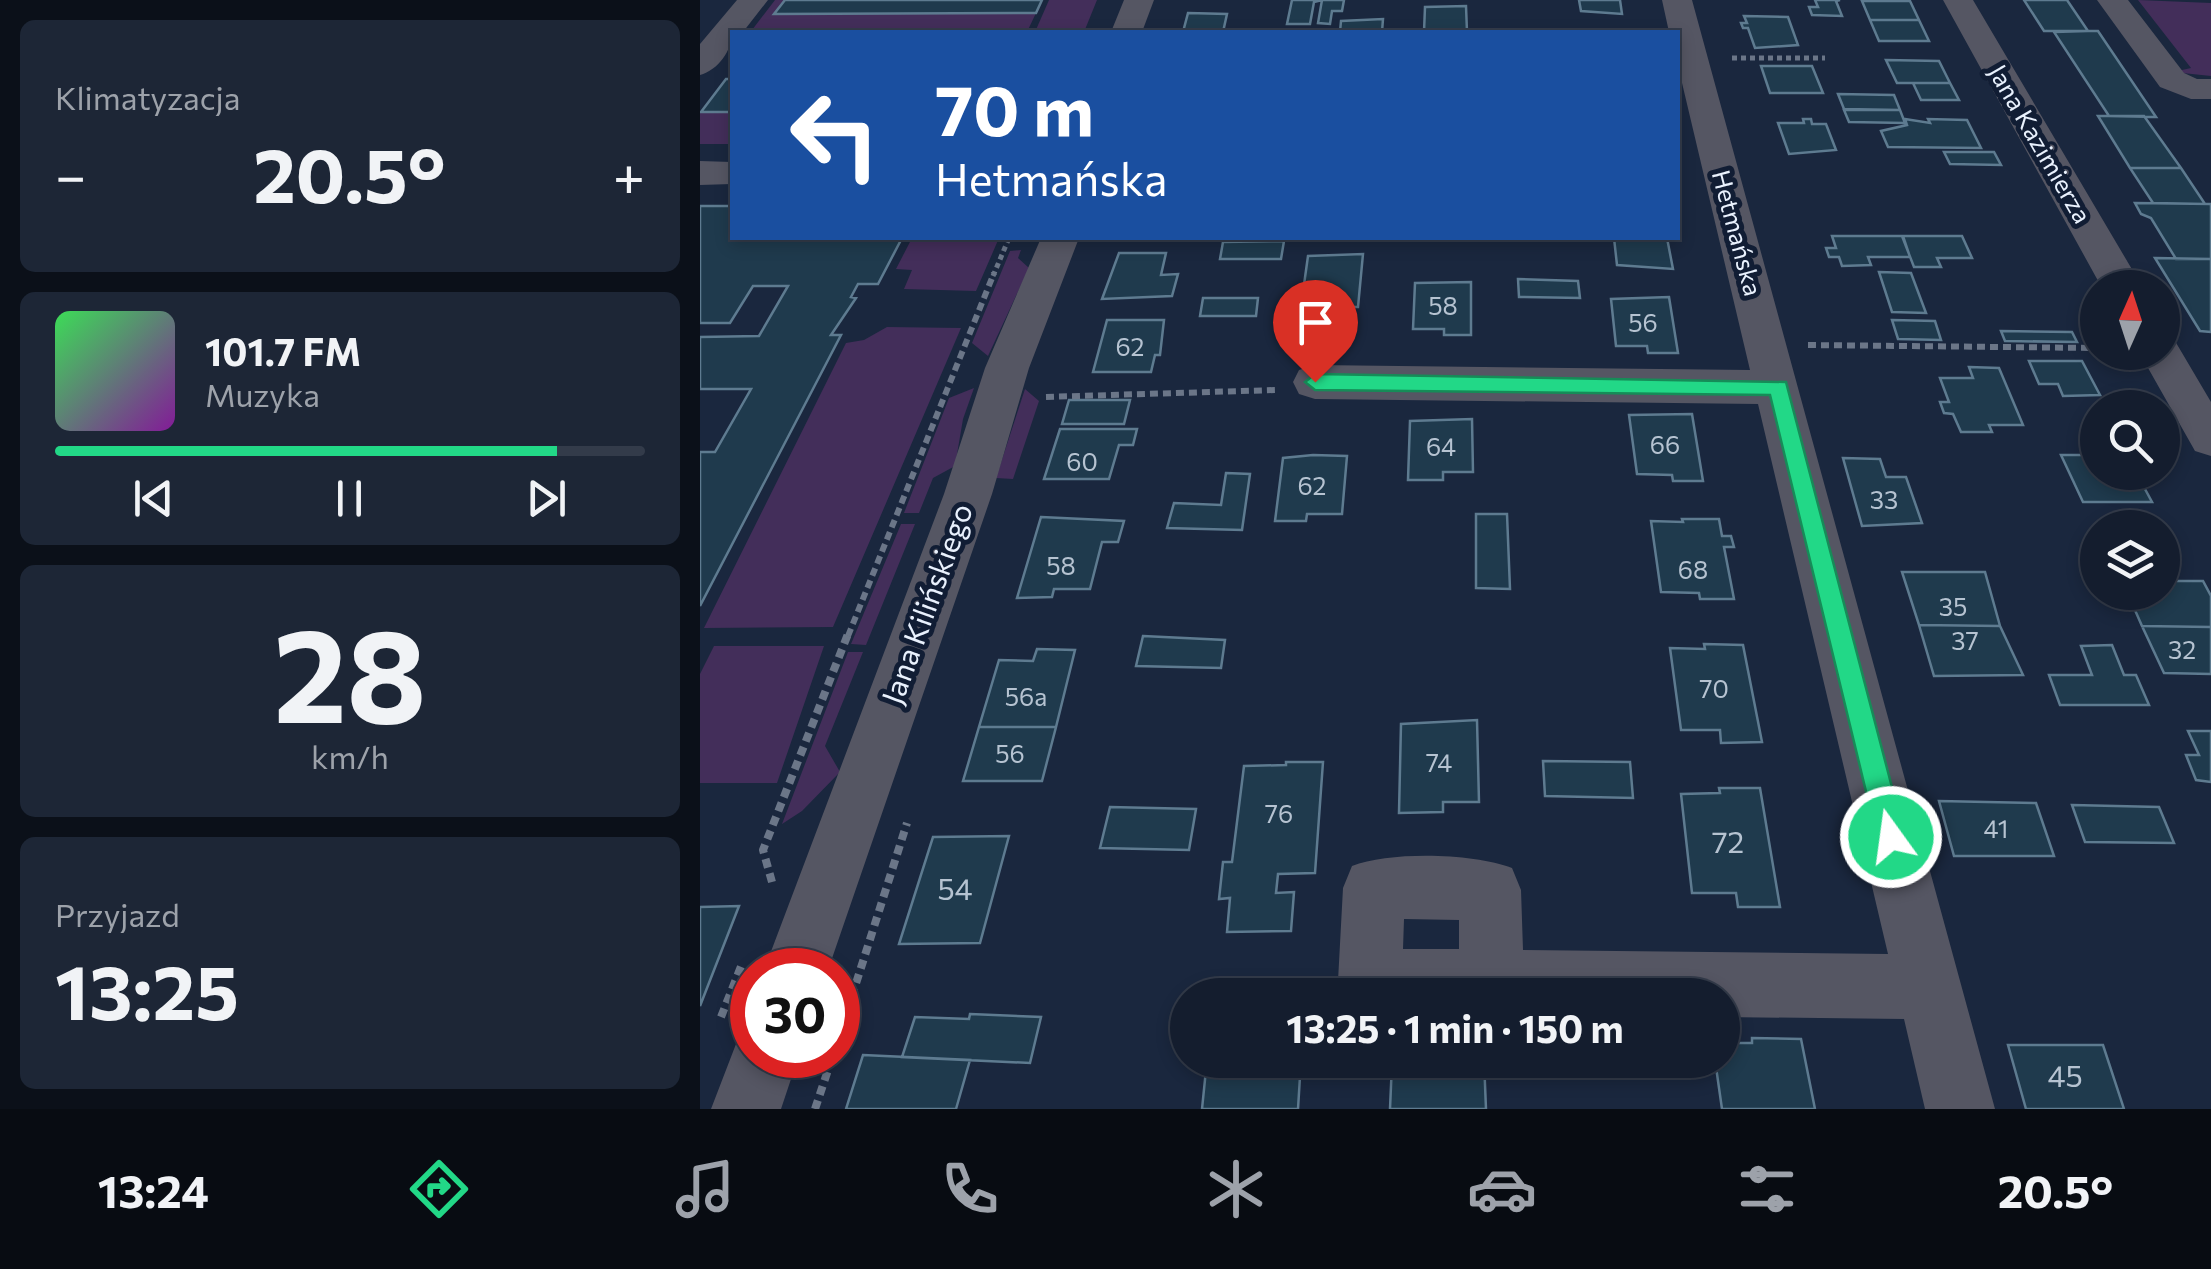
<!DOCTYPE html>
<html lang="pl">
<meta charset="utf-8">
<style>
:root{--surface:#141d2e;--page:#1d2636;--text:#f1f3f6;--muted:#9da2aa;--line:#333b4a;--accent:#22d887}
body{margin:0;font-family:Commissioner,sans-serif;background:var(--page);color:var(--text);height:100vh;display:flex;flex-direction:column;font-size:38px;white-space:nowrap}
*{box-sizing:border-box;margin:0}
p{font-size:32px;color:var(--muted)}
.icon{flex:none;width:55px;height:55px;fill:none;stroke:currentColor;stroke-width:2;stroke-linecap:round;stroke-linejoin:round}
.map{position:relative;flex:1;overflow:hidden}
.panel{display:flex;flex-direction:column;gap:20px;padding:20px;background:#0b1019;width:700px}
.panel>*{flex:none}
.guide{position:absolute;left:30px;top:30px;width:950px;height:210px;border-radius:0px;box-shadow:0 5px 15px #0003,0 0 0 2px var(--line);background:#1a4fa0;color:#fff;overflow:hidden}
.needle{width:65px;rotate:3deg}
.fabs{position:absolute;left:1380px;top:270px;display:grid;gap:20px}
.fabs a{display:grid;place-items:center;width:100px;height:100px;border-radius:50%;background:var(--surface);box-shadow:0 5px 15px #0003,0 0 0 2px var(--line);font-size:50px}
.speed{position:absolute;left:30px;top:948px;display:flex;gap:20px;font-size:50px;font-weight:700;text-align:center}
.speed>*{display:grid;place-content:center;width:130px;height:130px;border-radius:50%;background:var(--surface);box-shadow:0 5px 15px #0003,0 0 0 2px var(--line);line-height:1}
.speed .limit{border:15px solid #d22;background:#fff;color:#111}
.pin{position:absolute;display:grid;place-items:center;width:85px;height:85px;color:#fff;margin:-102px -42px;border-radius:50% 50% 50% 0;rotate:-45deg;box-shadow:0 0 10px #0007}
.pin .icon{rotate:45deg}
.me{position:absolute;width:110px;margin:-55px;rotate:346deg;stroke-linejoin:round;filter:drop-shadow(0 0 8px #0008)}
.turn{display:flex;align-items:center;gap:35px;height:210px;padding:0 40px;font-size:45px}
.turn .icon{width:130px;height:130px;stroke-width:2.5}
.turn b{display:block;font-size:70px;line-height:85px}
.big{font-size:75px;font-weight:700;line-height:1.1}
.panel .widget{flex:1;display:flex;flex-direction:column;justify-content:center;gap:15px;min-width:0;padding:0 35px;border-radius:15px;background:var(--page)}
.panel .dial{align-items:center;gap:0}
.dial b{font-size:130px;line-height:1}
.song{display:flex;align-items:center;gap:30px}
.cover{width:120px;height:120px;border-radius:15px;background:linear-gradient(135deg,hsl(130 70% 55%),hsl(290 70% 35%))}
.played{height:10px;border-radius:5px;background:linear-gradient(90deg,var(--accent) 85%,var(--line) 85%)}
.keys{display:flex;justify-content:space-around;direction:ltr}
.heat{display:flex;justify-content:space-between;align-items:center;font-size:55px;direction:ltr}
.trip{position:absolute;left:470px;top:978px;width:570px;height:100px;border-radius:50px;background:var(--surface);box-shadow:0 5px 15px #0003,0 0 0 2px var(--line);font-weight:700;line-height:100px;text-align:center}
.dock{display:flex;height:160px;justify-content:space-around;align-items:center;background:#080c12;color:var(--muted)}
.dock .icon{width:70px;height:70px}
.dock .on{color:var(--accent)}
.dock b{font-size:45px;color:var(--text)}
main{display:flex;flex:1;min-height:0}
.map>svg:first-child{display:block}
.green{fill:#432e5a}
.building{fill:#1f3a4d;stroke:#5e7b90;stroke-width:2.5}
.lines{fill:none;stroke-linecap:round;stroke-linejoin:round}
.path-far2{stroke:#6b7688;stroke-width:5;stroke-dasharray:5 4;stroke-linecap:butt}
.path-far1{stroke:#6b7688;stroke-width:6;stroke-dasharray:8 5;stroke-linecap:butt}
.path{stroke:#6b7688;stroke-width:8;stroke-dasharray:9 6;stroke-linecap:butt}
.minor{fill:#555663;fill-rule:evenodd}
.route{fill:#22d887;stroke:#168c58;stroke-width:2.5}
.labels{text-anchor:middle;stroke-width:10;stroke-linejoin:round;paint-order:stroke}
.far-street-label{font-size:25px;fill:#e9f1fd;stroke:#111d34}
.number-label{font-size:25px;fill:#b6c3d1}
.street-label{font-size:30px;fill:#e9f1fd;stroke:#111d34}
.near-number-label{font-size:30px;fill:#b6c3d1}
</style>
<main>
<section class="panel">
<div class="widget"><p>Klimatyzacja</p>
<div class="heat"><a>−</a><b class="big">20.5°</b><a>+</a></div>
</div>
<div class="widget">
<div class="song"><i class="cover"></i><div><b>101.7 FM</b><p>Muzyka</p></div></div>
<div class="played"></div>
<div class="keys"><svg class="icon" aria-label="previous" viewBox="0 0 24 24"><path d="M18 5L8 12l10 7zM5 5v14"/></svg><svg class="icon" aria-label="pause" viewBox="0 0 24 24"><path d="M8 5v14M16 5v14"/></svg><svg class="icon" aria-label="next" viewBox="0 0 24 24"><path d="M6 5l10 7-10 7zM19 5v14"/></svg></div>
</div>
<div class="widget dial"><b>28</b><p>km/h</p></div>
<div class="widget"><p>Przyjazd</p><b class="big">13:25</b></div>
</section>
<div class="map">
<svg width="1511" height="1109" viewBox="0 0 1511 1109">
<rect width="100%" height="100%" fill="#1a273e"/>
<path class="green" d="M75 0H85L75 12 336 13 327 32 52 30Z
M349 0H397L384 32H335Z
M1438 0 1511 3V76L1473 72 1491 68Z
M0 112H32V144H0Z
M212 238H299L276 291 204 289 212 270 196 269Z
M321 250 318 258 329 268 288 356 272 343 310 251Z
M187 327 261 328 133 627 4 628 146 343 164 340Z
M274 388 263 419 255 466 233 478 219 513H204L249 398Z
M325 389 339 401 313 479 296 478Z
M201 524H215L166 645 151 644Z
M14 646H124L77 783H0V674Z
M148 652H163L125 746 140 772 102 811 82 824Z"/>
<path class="building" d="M85 0H342L336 13 74 14Z
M592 0H622L614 2 610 24H587Z
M622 0H644L642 11H632L630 24 618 23Z
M879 0H920L922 14 881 11Z
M1115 0H1140L1136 1 1142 16 1112 15 1109 7H1118Z
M1324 0H1367L1388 31H1344Z
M1162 1H1210L1219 20H1170Z
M766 6 767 32H724L725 7Z
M488 13 527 14 523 32H483Z
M1044 16 1088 17 1098 45 1055 48 1048 28H1043L1041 23H1047Z
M683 19 682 32H640L641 21Z
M1170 20H1219L1229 41H1179Z
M1388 31H1398L1456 117 1409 116 1354 32Z
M1186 60 1239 61 1250 83H1197Z
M1061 66H1112L1123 93H1070Z
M26 79H32V112H1Z
M1213 83H1250L1259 100H1221Z
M1138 94 1194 95 1200 110 1144 109Z
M1144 110H1200L1205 123 1149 122Z
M1398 116H1444L1481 168H1430Z
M1103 119H1111L1112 124H1126L1136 150 1089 154 1078 123H1104Z
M1205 119 1230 123 1228 119 1267 120 1281 148 1188 147 1181 131 1207 125Z
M1244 152H1294L1301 165 1250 164Z
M1430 168H1481L1505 204 1453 203Z
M1435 203 1511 204V259H1476L1451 218 1441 214Z
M0 206H32V238H202L178 284H158L151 297 156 298 131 335H141L0 606V452H15L51 389H0V337L59 336 88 286H53L30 323H0Z
M1132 236H1203L1210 257H1168L1171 265 1142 266 1139 257H1129L1126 248H1136Z
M1202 236H1262L1272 258H1237L1241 267H1214Z
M914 238H967L973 269 917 265Z
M584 241 581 259H520L523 242Z
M419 253H466L461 275 478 274 472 296 402 299Z
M663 254 658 307H631L632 299H602L608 256Z
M1455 258 1511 259V332L1500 331Z
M1179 272 1211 273 1226 313 1192 312Z
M818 279 878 281 880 298 819 297Z
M771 282V335H744V329H713L715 283Z
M969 297 978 353H948L947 346H916L911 299Z
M503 298H558L556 316H500Z
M407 320H464L460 355H455L451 372H393Z
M1192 320 1235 321 1241 340 1198 339Z
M1301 331 1372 332 1377 342 1305 341Z
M1329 361H1382L1400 395 1363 396 1358 384H1339Z
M1269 367 1299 368 1323 425H1289L1292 432H1261L1253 414 1244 413 1240 402H1249L1240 378H1273Z
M369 400H430L424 424H362Z
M992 414 1003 481H973L972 475 937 474 929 415Z
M772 419 773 472H743V480H708L710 421Z
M360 429H437L433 445H419L409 479H344Z
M613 455 647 456 642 514H607L606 521H575L583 458Z
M1361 455H1398V472H1442L1445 478H1439L1452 502H1383Z
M1143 458 1180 459 1186 477H1206L1222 523 1162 526Z
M526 473 550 474 542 530 467 528 474 503 521 505Z
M776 514H807L810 589 776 588Z
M341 517 424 521 418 542H402L390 589H354L352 597 317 598Z
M982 519H1019L1022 536H1031L1034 547H1024L1034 599H1000L999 593 961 592 951 521 983 522Z
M1202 572H1285L1300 626 1219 625Z
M1462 581H1503L1511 596V627L1442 626 1427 592H1462Z
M1219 625 1300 626 1323 675 1234 676Z
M1442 626 1511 627V674L1464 673Z
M443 636 525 640 521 668 436 666Z
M1004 644 1043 645 1062 742 1021 743 1020 730H981L970 648 1005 649Z
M1412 645 1424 675H1436L1449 705H1360L1349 675H1392L1381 646Z
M337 649 375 650 356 727H279L299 660 333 661Z
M777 720 779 802H743V812L699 813 701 724Z
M279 727H356L342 781H263Z
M1488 731H1511V782L1496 780 1486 755H1499Z
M843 761 930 762 933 798 845 796Z
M586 762H623L615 873 578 874 576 893 594 892 591 931 527 932 530 898 519 899 523 862H532L544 766 586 765Z
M1019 788H1060L1080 907H1038L1036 893H992L981 794 1020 793Z
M1239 801 1336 803 1354 856H1254Z
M1372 805 1459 807 1474 843 1385 842Z
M410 807 496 809 489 850 400 848Z
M309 836 280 943 199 944 233 837Z
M39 906 0 1006V907Z
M270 1014 341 1017 330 1063 202 1057 215 1017 269 1019Z
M1052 1038 1101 1039 1115 1109H1022L1015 1060H1022V1043H1052Z
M1308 1045H1403L1424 1109H1326Z
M163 1055 270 1060 256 1109H146Z
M507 1060H601L598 1109H502Z
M784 1060 786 1109H690L692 1063Z"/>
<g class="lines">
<path class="path-far2" d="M1032 58H1125
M293 276 309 238"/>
<path class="path-far1" d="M1108 345 1398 348
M346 397 575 390
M148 636 294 273"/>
<path class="path" d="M72 882 63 850 148 634
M21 1017 42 964
M138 1040 207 823
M115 1109 133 1055"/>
<path class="minor" d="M37 0H68L43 32H32C32 51 18 70 0 75V44Z
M424 0H454L442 32H411Z
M962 0H992L1295 1109H1225L1204 1019 1022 1017V995H643L638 981 643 888 652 866C690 851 774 853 812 868L821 890 823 950 1188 954 1058 404 615 399 599 394 593 382 599 370 615 365 1050 370 978 66V32H969ZM704 919 759 920V949H703Z
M1243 0H1273L1443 288H1402Z
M1397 0H1428L1484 73 1497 79H1511V99H1491L1460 87Z
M0 161 32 162V184L0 185Z
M341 238H379L329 368 292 494 128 970H64L244 494 285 368Z
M1462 337 1475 341 1511 402V456L1495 451 1439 352H1462Z
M52 1026V1055H99L81 1109H11L41 1031Z"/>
</g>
<path class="route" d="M615 374 1086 382 1205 837 1201 847 1191 851 1181 847 1177 837 1070 395 615 390 605 382Z"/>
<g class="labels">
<g class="far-street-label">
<text transform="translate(1340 144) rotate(60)" y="9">Jana Kazimierza</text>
<text transform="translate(1037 233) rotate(75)" y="9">Hetmańska</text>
</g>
<g class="number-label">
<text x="743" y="315">58</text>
<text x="943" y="332">56</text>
<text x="430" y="356">62</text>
<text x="965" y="454">66</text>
<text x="741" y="456">64</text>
<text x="382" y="471">60</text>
<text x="612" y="495">62</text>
<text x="1184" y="509">33</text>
<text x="361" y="575">58</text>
<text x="993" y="579">68</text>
<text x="1253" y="616">35</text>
<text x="1265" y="650">37</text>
<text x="1482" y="659">32</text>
<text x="1014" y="698">70</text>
<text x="326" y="706">56a</text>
<text x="310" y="763">56</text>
<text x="739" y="772">74</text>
<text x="579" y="823">76</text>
<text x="1296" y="838">41</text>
</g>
<g class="street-label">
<text transform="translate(228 604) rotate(-70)" y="10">Jana Kilińskiego</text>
</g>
<g class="near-number-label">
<text x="1028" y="853">72</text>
<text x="255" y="900">54</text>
<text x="1365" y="1087">45</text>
</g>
</g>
</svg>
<div class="fabs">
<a><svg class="needle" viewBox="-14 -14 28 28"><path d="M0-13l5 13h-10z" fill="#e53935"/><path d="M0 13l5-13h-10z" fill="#9da2aa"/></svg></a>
<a><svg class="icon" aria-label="search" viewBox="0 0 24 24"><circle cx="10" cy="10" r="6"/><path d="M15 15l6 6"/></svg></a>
<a><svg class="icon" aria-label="layers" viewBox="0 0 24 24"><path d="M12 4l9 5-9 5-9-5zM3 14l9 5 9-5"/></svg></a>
</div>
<div class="speed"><div class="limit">30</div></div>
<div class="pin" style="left:615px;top:382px;background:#d93025"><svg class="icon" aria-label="arrive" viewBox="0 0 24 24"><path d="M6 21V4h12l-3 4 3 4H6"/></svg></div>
<svg class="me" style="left:1191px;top:837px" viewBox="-20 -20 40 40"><circle r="17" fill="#22d887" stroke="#fff" stroke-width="3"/><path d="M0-11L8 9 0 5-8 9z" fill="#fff"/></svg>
<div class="trip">13:25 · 1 min · 150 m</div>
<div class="guide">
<div class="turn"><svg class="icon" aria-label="left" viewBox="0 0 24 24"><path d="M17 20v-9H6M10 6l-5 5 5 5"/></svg><div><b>70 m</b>Hetmańska</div></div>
</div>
</div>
</main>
<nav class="dock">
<b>13:24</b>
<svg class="icon on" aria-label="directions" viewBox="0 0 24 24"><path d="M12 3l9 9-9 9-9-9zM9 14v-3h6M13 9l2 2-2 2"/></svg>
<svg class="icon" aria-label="music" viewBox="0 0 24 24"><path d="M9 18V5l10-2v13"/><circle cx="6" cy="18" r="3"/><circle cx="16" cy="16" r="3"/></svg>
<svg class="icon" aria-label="phone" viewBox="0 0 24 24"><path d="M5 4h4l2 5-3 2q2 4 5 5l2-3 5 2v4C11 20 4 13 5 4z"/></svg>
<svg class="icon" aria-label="climate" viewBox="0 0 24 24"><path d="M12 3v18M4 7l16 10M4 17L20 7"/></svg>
<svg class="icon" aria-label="car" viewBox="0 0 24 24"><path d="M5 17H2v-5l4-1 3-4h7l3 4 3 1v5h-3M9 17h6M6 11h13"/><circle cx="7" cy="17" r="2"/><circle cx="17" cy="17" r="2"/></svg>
<svg class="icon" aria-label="filters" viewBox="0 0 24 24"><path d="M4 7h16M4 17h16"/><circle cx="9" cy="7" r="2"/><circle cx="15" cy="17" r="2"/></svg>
<b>20.5°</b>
</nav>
